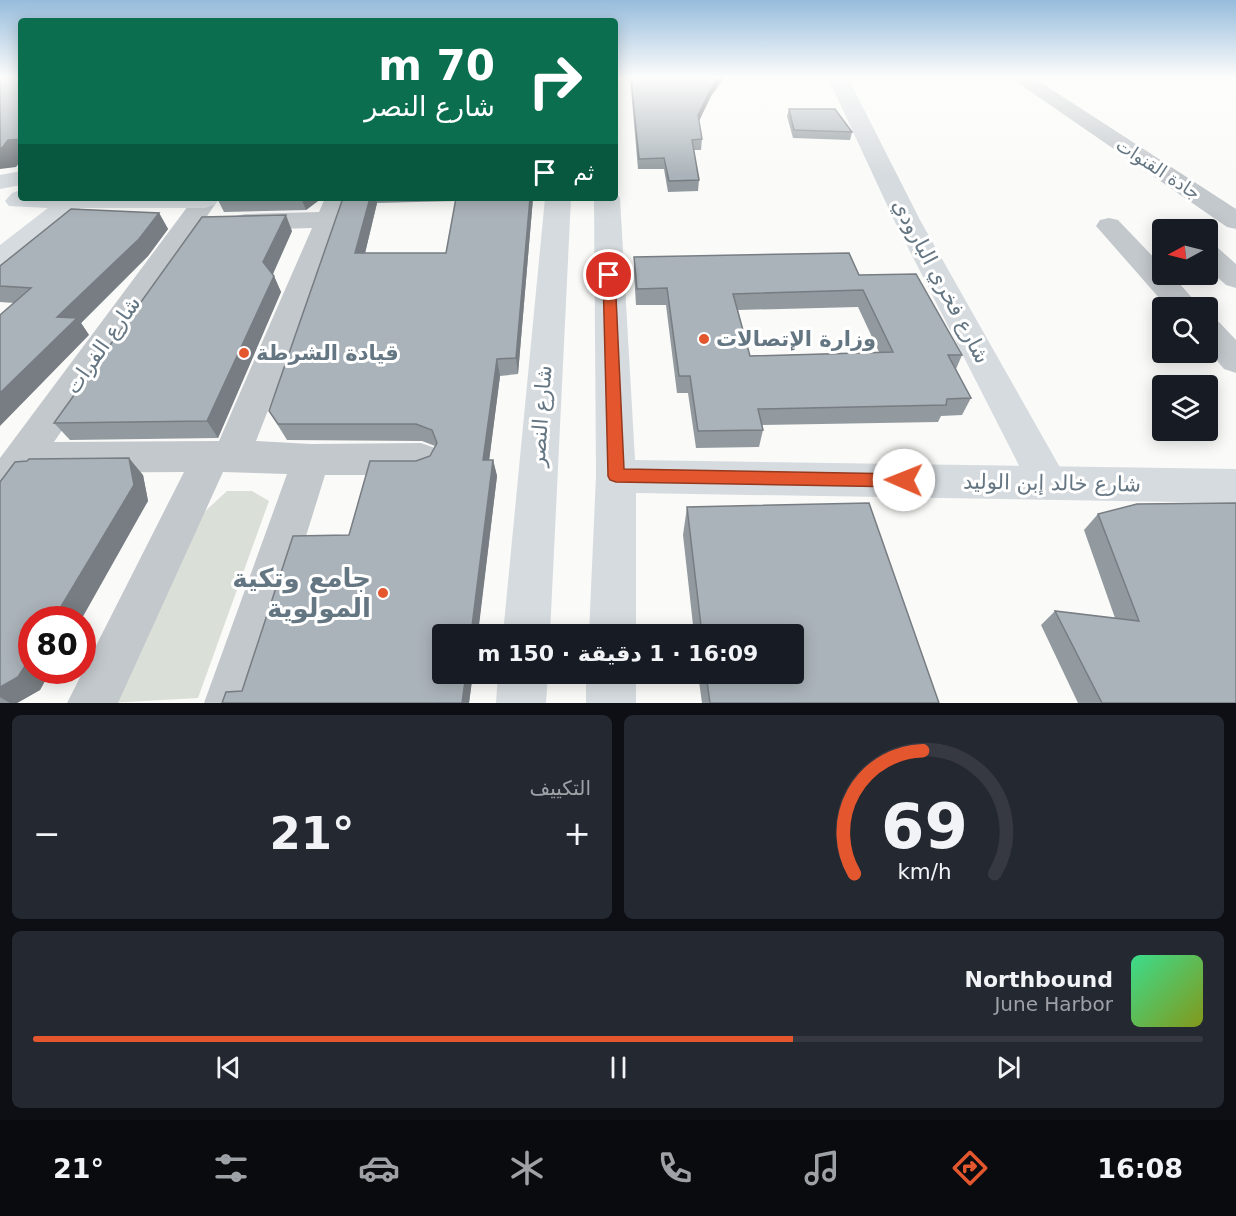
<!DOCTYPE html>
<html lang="ar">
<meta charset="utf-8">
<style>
:root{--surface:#171b24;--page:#242831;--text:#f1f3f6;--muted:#9ea1a6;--line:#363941;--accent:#e4572e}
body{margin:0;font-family:"DejaVu Sans",Cairo,sans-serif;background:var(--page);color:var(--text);direction:rtl;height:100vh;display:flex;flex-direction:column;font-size:22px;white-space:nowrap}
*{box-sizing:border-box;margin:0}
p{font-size:20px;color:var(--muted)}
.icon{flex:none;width:33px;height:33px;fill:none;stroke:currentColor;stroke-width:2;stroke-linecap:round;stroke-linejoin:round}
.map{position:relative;height:703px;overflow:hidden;direction:ltr}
.details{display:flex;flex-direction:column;gap:12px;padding:12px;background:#0d0f14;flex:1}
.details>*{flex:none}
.top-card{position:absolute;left:18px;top:18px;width:600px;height:183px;border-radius:6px;box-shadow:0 3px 15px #0003;direction:rtl;background:#0b6e4f;color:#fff;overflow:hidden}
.needle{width:39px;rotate:263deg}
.fabs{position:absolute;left:1152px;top:219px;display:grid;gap:12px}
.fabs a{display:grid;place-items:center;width:66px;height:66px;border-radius:6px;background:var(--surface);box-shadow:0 3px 15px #0003;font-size:30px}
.speed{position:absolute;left:18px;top:606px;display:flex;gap:12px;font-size:30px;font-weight:700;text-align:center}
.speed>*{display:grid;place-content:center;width:78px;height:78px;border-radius:50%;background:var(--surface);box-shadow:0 3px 15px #0003;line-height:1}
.speed .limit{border:9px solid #d22;background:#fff;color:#111}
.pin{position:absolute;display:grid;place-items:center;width:51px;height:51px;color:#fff;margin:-26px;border:3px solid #fff;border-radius:50%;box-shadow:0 2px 6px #0007}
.me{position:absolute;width:66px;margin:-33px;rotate:271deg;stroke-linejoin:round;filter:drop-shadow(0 0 4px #0008)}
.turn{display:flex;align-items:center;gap:21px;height:126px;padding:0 24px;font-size:27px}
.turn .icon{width:78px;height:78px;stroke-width:2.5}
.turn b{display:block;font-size:42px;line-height:51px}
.then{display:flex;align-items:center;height:57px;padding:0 24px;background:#0003;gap:12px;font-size:22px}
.big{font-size:45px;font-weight:800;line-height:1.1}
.details .tile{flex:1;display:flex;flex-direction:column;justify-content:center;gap:9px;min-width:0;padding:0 21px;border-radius:9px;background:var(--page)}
.details .dial{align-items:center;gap:0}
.dial svg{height:156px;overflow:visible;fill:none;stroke:var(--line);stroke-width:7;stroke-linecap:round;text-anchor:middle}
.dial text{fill:var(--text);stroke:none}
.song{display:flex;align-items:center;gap:18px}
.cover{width:72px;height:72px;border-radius:9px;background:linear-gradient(135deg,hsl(150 70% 55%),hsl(70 70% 35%))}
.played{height:6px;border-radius:3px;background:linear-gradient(90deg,var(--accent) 65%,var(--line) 65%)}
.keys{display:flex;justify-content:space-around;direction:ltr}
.heat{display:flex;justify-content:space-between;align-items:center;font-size:33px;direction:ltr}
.details .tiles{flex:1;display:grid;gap:12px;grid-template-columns:1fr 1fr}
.tile:last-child{grid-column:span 2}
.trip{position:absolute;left:432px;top:624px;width:372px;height:60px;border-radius:6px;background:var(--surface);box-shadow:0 3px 15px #0003;font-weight:800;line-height:60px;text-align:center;direction:rtl}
.menu{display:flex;height:96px;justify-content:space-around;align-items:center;background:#090b0e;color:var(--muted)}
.menu .icon{width:42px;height:42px}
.menu .selected{color:var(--accent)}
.menu b{font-size:27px;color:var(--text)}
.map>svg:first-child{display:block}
.green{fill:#dadfd7}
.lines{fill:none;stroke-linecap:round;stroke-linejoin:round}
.minor{fill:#c3c8cc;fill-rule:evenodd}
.major{fill:#d6dbdf;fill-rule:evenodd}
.highway{fill:#d6dbdf;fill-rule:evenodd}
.wall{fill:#929a9f;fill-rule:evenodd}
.shaded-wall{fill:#777d82}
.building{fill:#aab3b9;stroke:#777d82;stroke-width:1.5;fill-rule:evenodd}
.route{fill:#e4572e;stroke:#94391e;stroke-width:1.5}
.poi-dot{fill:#e4572e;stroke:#fff;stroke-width:2}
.labels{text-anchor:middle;stroke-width:6;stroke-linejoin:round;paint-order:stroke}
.far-street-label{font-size:18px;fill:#657683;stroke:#fff}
.street-label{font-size:21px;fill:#657683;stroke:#fff}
.poi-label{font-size:21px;font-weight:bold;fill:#657683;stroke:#fff;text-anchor:start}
.near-poi-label{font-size:26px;font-weight:bold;fill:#657683;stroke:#fff;text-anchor:end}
</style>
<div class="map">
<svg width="1236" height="703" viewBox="0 0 1236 703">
<rect width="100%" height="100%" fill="#fafaf8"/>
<path class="green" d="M227 491H252L269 501 198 698 109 703 187 528Z"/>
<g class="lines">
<path class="minor" d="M1011 78H1034L1236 209V229L1227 227Z
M194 198H216L218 200 54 442 219 441 312 228 245 230 236 228 232 222 236 216 245 214 319 212 325 198H351L256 441 311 444 421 443 435 448 440 459 435 470 421 475H325L254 703H204L287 474 223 472 118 703H67L184 472 33 473 14 501 0 506V458Z
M1109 218 1118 220 1162 266V274H1171L1201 308H1168L1096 226 1100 220Z
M1208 246 1218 248 1236 264V288L1226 285 1208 269Z
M1208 319 1219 322 1236 340V373L1224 369 1208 350Z"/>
<path class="major" d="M828 78H848L920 220 1062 471 1068 483 1062 495 1048 500 1034 495 894 220Z
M21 171V185L0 189V175Z
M21 190V198H220L214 205 205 208H80L10 265 0 267V245L48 208 9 206 5 201 12 193Z"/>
<path class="highway" d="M615 192 620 198 635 460 1236 469V503L636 493V634H589L596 476 594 198H615Z
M545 198H571L550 634H503Z
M498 674H548L546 703H496Z
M586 674H636V703H586Z"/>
</g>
<path class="wall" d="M630 78H724L711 96 699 121 702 139 701 150H694L699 180 698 191 668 192 664 169H638Z
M789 109 852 132 850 140 793 138 787 116Z
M217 198H322L306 210 224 212Z
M343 198H533L518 374 500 376 489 460H493L497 476 469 703H222L242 691 349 535 416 461 430 456 435 446 422 441 287 440 269 411ZM456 201 446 253H365L377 203Z
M159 213 168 229 148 256 81 323 89 335 14 303 0 302V266Z
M292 231 273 274 281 292 218 438 70 440 54 423Z
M634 257 859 275 962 355 956 369 971 398 962 415 941 416 938 422 762 425 763 430 759 447 696 448 688 393H677L666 305H636L634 273ZM858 307 879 352 750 356 738 310Z
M143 475 148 501 32 670H51L40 690 17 703H0V482Z
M687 507 939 703H702L698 674H794V634H694L683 535Z
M1098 514 1236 703H1078L1041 625 1055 611 1115 618 1084 530Z"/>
<path class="shaded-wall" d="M718 78H724L711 96 697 125 698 115 712 87Z
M21 139V161L16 167 0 169V148L8 140Z
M301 198H322L306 210Z
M370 198H376L377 203 361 270 355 253Z
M530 198H533L518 374 516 358Z
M159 213 168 229 148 256 81 323 89 335 0 426V393L57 317Z
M286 215 292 231 271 278 263 262Z
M274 276 281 292 218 438 207 421Z
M497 359 500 376 487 477 483 460Z
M129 458 143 475 148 501 81 620H53Z
M493 460 497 476 478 634H471Z
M32 655V670H51L40 690 17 703H10L0 697V687Z
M466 674H473L469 703H462Z"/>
<path class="building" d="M0 78H21V139L8 140 2 148H0Z
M631 78H718L712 87 698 115 702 139 692 140 699 180 669 181 664 158 639 159Z
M789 109H835L852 132 794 130Z
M343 198H370L355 253H446L456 198H530L516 358 497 359 483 460H493L471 634H442V674H466L462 703H222L226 692 242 691 293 536 349 535 370 461H416L430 456 437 443 432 430 416 424H278L269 411Z
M71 209 159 213 139 239 57 317 77 318 0 393V315L31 288 0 286V266Z
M286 215 263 262 274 276 207 421 54 423 202 217Z
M849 253 859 275 916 274 962 355H948L971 398 947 399 946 405 758 409 763 430 698 431 690 376H679L667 288 637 289 634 257ZM863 290 893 352 750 356 733 294Z
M129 458 134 485 53 620H32V655L18 677 0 687V482L15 462 27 461 29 459Z
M869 503 939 703H710L706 674H794V634H702L687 507Z
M1236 503V703H1102L1055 611 1139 621 1098 514 1137 504Z"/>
<linearGradient id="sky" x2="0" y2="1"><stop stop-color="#96bcdc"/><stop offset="0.44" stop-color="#fdfdfc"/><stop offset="1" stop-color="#fdfdfc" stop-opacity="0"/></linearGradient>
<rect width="1236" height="176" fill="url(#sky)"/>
<path class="route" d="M609 271 615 275 624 469 904 474 910 476 912 480 910 485 904 487 616 482 610 480 608 476 603 275Z"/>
<g class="poi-dot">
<circle cx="704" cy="339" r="6"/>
<circle cx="244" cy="353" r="6"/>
<circle cx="383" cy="593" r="6"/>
</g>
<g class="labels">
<g class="far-street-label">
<text transform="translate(1158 169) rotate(33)" y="6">جادة القنوات</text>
</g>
<g class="street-label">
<text transform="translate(941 281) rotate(62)" y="7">شارع فخري البارودي</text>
<text transform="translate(103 345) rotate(-55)" y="7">شارع الفرات</text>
<text transform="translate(541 416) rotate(-86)" y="7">شارع النصر</text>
<text transform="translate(1052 483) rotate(1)" y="7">شارع خالد إبن الوليد</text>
</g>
<g class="poi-label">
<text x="716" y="346">وزارة الإتصالات</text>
<text x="256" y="360">قيادة الشرطة</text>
</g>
<g class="near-poi-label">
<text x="371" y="587">جامع وتكية<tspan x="371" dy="30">المولوية</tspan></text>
</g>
</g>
</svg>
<div class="fabs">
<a><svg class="needle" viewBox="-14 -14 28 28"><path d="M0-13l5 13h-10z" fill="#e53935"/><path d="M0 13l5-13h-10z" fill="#9ea1a6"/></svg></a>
<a><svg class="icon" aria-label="search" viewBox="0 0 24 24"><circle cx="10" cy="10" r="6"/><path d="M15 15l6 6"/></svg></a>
<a><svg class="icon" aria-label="layers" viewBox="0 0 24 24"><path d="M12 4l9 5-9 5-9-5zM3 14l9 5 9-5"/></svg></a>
</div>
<div class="speed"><div class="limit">80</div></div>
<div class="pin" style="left:609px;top:275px;background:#d93025"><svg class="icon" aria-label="arrive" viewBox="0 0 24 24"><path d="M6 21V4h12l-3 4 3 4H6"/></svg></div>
<svg class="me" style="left:904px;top:480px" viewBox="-20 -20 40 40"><circle r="19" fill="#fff"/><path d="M0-13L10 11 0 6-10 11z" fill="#e4572e"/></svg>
<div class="trip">16:09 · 1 دقيقة · 150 m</div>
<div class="top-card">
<div class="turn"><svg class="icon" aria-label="right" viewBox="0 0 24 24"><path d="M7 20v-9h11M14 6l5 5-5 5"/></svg><div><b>70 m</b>شارع النصر</div></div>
<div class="then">ثم<svg class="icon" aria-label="arrive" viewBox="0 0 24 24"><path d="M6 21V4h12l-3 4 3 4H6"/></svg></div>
</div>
</div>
<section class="details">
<div class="tiles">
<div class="tile dial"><svg viewBox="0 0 100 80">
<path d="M14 69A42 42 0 1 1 86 69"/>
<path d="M14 69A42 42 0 0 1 49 6" stroke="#e4572e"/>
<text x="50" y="56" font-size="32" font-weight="700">69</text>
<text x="50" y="72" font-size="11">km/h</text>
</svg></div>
<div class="tile"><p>التكييف</p>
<div class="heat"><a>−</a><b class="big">21°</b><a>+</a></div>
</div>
<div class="tile">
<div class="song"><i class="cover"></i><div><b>Northbound</b><p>June Harbor</p></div></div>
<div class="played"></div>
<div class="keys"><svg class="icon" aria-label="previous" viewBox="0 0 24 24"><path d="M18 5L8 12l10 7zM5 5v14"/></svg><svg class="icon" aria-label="pause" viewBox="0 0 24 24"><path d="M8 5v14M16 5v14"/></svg><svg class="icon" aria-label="next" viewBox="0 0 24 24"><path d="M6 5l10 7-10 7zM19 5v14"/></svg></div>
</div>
</div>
</section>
<nav class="menu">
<b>16:08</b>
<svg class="icon selected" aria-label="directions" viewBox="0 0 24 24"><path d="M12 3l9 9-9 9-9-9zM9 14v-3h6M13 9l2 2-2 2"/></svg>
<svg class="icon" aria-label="music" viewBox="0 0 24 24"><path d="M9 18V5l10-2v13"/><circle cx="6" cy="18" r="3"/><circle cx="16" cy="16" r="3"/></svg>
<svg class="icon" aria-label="phone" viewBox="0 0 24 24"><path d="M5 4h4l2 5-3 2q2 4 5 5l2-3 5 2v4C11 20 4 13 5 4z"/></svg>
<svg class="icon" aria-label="climate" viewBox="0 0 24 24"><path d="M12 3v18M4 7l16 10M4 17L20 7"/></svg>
<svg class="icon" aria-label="car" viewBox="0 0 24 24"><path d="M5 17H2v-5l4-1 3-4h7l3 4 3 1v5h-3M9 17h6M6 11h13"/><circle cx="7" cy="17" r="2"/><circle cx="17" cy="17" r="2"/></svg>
<svg class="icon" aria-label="filters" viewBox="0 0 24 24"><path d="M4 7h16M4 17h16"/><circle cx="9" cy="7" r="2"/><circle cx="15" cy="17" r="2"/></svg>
<b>21°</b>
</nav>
